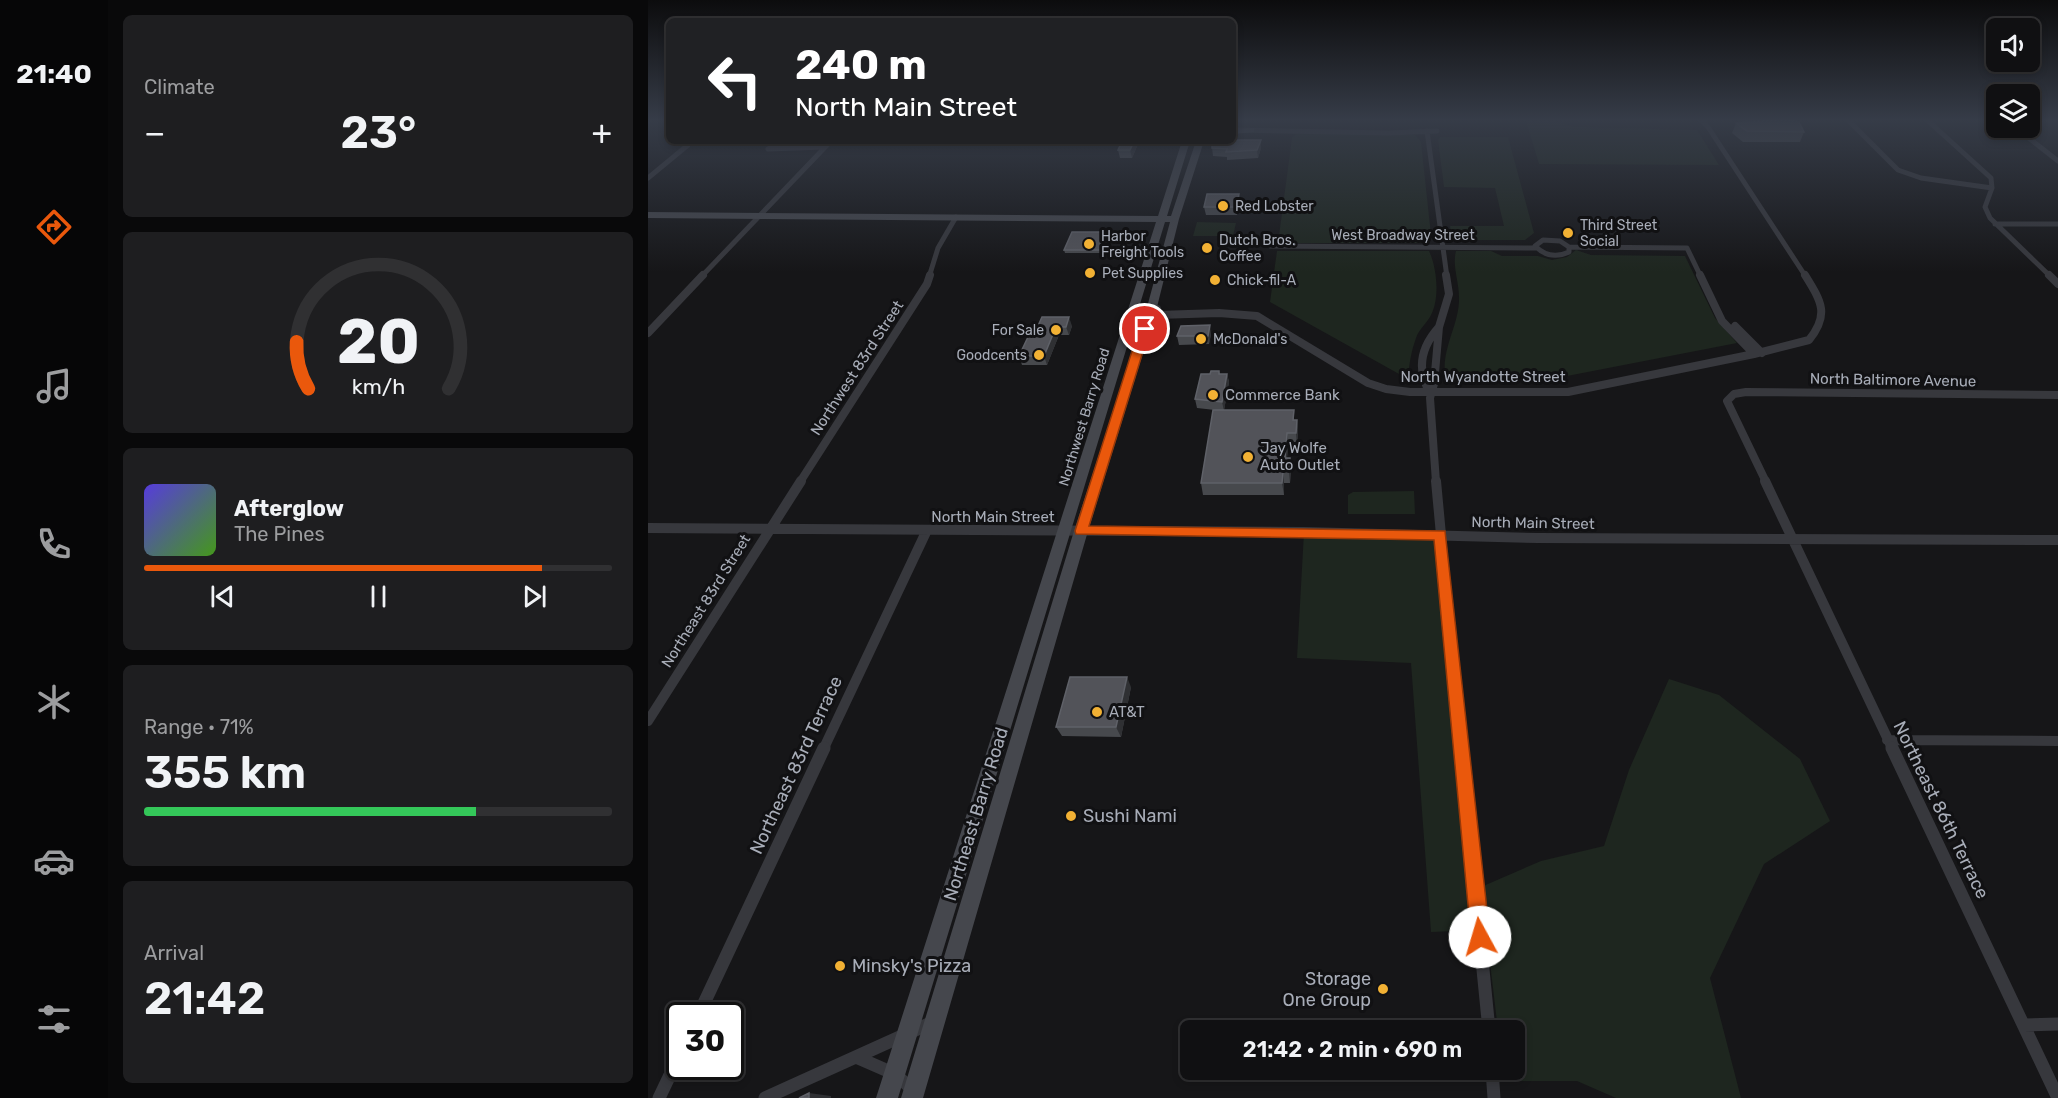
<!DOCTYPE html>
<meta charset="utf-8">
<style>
:root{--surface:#101012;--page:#1e1e20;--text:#f1f3f6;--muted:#9c9d9f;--line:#303032;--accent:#ea580c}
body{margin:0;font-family:Rubik,sans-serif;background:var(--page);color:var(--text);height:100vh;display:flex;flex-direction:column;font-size:22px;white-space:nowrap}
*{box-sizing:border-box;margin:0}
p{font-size:20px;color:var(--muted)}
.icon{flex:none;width:33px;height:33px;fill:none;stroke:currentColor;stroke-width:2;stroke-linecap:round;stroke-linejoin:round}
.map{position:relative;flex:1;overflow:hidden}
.side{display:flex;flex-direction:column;gap:15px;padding:15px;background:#09090a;width:540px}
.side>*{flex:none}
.top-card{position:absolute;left:18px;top:18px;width:570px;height:126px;border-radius:9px;box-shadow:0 3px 9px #0003,0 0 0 2px var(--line);background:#202124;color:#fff;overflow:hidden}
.controls{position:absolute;left:1338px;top:18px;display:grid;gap:12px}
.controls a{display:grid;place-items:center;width:54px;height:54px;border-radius:9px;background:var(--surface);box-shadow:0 3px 9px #0003,0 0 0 2px var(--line);font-size:30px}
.speed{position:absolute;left:18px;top:1002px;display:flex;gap:12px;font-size:30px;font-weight:700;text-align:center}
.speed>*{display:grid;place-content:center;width:78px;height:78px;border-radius:50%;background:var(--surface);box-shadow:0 3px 9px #0003,0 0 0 2px var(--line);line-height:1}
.speed .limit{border:3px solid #111;border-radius:9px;background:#fff;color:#111}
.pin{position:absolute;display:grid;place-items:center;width:51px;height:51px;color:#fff;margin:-26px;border:3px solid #fff;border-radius:50%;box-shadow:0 2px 6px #0007}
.me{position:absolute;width:66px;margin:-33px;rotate:354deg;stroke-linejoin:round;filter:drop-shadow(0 0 4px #0008)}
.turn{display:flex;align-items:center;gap:21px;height:126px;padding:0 30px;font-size:27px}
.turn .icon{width:78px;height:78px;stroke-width:2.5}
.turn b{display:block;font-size:42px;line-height:51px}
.big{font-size:45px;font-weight:600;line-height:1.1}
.side .widget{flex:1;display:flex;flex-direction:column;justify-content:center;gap:9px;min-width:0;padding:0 21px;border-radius:9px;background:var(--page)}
.side .dial{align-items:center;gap:0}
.dial svg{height:156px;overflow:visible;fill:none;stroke:var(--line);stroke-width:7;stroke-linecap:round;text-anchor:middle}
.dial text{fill:var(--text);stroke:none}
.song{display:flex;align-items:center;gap:18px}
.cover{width:72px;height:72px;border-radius:9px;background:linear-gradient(135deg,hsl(250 70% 55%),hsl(100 70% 35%))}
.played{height:6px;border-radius:3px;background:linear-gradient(90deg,var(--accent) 85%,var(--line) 85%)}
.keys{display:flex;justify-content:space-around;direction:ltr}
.heat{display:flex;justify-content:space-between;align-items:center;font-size:33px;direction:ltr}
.charge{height:9px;border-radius:4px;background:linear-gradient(90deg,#34c759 71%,var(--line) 0)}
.trip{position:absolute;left:532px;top:1020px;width:345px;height:60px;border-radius:9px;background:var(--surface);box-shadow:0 3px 9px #0003,0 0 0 2px var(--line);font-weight:600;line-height:60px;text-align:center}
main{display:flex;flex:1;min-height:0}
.tab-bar{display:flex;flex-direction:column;width:108px;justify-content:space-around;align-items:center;background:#060607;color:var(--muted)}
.tab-bar .icon{width:42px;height:42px}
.tab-bar .selected{color:var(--accent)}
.tab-bar b{font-size:27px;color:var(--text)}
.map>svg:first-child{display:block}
.green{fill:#1e261f}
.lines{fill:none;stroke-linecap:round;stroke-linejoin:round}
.street-far3{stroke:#37383d;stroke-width:5}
.street-far2{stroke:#37383d;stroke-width:8}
.street-far1{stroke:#37383d;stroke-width:10}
.street{stroke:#37383d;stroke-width:13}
.secondary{fill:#45474d;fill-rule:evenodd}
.wall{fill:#47494d}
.shaded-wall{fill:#2f3033}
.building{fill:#525359;stroke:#5f6168;stroke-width:1.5}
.route{fill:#ea580c;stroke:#983908;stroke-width:1.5}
.poi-dot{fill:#f2b134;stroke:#111113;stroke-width:2}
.labels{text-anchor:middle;stroke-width:6;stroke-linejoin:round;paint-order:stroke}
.far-poi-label{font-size:14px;fill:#a8adb8;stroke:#111113;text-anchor:start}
.far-street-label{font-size:14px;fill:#a8adb8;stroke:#111113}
.street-label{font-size:15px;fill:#a8adb8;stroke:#111113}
.poi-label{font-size:15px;fill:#a8adb8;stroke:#111113;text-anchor:start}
.near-street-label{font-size:18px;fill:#a8adb8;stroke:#111113}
.near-poi-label{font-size:18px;fill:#a8adb8;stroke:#111113;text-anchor:start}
</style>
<main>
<nav class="tab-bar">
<b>21:40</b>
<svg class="icon selected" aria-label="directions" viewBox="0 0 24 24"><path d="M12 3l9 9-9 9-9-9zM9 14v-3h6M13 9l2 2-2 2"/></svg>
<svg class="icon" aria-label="music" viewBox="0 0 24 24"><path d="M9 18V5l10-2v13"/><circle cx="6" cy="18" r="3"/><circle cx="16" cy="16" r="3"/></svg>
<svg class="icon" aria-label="phone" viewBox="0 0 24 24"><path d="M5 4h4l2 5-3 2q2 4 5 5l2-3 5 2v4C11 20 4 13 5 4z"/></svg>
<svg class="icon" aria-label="climate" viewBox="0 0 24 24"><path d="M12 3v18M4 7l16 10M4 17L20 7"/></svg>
<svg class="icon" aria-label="car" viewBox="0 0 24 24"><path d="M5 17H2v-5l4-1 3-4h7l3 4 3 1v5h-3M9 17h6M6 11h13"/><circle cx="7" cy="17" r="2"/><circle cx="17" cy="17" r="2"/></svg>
<svg class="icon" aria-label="filters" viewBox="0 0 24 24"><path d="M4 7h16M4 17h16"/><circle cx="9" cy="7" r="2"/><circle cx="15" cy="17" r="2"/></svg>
</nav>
<section class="side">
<div class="widget"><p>Climate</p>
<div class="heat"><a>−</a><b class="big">23°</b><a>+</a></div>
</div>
<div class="widget dial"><svg viewBox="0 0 100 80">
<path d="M14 69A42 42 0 1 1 86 69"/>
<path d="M14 69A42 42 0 0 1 8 45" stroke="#ea580c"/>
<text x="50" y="56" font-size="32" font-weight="700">20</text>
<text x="50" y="72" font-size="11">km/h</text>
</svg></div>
<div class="widget">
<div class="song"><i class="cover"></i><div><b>Afterglow</b><p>The Pines</p></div></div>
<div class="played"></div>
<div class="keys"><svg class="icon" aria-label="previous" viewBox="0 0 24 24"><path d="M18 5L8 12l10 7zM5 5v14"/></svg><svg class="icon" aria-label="pause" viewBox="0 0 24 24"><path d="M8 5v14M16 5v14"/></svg><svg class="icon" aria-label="next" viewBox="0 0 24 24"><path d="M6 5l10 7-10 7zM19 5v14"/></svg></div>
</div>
<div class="widget"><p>Range · 71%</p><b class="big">355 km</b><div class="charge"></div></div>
<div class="widget"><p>Arrival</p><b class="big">21:42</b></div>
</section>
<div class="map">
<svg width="1410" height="1098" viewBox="0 0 1410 1098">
<rect width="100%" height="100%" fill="#161618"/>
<path class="green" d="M878 121H907L927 127 1049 130 1071 165 891 164Z
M707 133 767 135 773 142 783 235 775 243H630L644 138 648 134Z
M792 137H860L886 233 877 240H804L802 226H856L847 188 796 187 790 140Z
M549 222 588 223 585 236H545Z
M928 250 943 255 1037 256 1067 318 1089 343 919 376 797 374C794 347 812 323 811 297 811 281 804 266 808 251H843L854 256H890L904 260 919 257Z
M629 251H781C789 268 792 298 783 315 779 323 771 329 768 338 763 352 761 365 760 379L622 302Z
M766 491 767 514H700V495L705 492Z
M656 532 792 535 831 930 783 932 763 663 649 658Z
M1021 679 1071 695 1152 759 1182 821 1116 864 1062 978 1093 1098H968L929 1081H857L855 1070H867V1030H850L833 887 893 861 956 846 981 770Z"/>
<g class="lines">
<path class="street-far3" d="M1052 119 1060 127 1158 277
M1199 119 1250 170 1273 178 1344 188
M1278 119 1343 178 1344 188 1337 207 1342 218 1403 277
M1368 128 1410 161
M585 130 741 133 789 131
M779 131 799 277
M146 148 129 144 120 149 177 147
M0 178 40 145
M1347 224H1410
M895 240 912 241 921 247V252C908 258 897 256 887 246Z
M622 246 888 248
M921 247 1039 248 1053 277
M53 277 183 141
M281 277 290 248 308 217"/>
<path class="street-far2" d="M1052 275 1074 321 1106 354
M1401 275 1410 284
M485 311 509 309
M503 311 510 315 571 313 609 316 720 383 738 389 762 392H920L1106 354 1161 340C1182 314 1173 301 1157 275
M1087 326 1114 353
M791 327 801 294 798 275
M0 333 55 275
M782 393C768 369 773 347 791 327L786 384 782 398 788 482
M152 482 279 284 282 275
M1118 482 1079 401 1086 394 1098 392 1410 395"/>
<path class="street-far1" d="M788 481 813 750
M1117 481 1245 750
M0 528 656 532 890 538 1410 540
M0 721 153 481
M1239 740 1410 741
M175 750 279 530"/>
<path class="street" d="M813 748 841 1030
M1244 748 1410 1098
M50 1016 176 748
M1376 1025 1410 1024
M208 1057 247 1074 265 1090
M844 1070 846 1098
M11 1098 32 1054
M117 1098 285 1022"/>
<path class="secondary" d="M606 128V132L585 134V130Z
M534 141H542L519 216H523L548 141H556L531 219 508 311 440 531 275 1098H253L426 531 498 311 522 222H517L250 1098H228L508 222 0 218V212L510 216Z"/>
</g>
<path class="wall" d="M1117 120 1156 132 1152 142H1095L1084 133 1088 123 1117 121Z
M490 144 484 158H472L470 150Z
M564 148H613L610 158 579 160V157L565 156Z
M591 194 592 202 589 215H558L556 207Z
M463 235 457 253H417L416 250Z
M394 317 424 326 421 335H411L399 365H374L371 356 385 337Z
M563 334 561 344 531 345 529 336Z
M571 371 572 374H579L581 382 576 410H646V420H649L650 432 649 445H640L639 458H642L643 469 642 483H636V495H555L553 483 567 410 549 408 547 399 562 374Z
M483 687 473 737 414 736 408 727Z"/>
<path class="shaded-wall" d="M613 140V148L610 158 609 150Z
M486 141H489L490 144 484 158 482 150Z
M591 194 592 202 589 215 588 207Z
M463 232V235L457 253 456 250Z
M421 317 424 326 421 335 418 327Z
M562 325 563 334 561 344 560 336Z
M408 327 411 335 399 365 396 356Z
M579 374 581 382 576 411 574 402Z
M649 420 650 432 649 445 648 433Z
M639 433 640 445 638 469 637 458Z
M642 458 643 469 642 483 641 472Z
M635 472 636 483V495L634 483Z
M479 677 483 687 473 737 468 727Z
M161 1093 183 1096V1098H161Z"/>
<path class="building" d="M1137 119 1151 122 1156 132 1099 131 1088 123 1119 121 1117 120Z
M585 140H613L609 150 578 152 579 149 564 148V144L581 142V141H585Z
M474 141H486L482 150H470Z
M559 194H591L588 207H556Z
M424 232H463L456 250H416Z
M394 317H421L418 327H408L396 356H371L380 337H385Z
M562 325 560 336H529L533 326Z
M563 371H571V374H579L574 402 547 399 553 374H562Z
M565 410H646L645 420H649L648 433H639L637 458H642L641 472H635L634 483H553Z
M422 677H479L468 727H408Z
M161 1093V1098H151Z"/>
<linearGradient id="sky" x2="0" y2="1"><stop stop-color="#0c0c0d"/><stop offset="0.44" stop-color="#363c48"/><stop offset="1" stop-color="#363c48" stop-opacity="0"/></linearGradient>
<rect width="1410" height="272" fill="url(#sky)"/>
<path class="route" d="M497 326 502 329 441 526 797 531 842 937 839 944 832 947 826 944 823 937 786 540 428 534 427 531 491 329Z"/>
<g class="poi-dot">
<circle cx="575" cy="206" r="6"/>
<circle cx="920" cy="233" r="6"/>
<circle cx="441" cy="244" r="6"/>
<circle cx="559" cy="248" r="6"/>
<circle cx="442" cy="273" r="6"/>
<circle cx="567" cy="280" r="6"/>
<circle cx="408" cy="330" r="6"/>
<circle cx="553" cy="339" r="6"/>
<circle cx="391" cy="355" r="6"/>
<circle cx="565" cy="395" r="6"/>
<circle cx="600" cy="457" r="6"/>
<circle cx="449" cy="712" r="6"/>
<circle cx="423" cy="816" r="6"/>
<circle cx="192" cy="966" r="6"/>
<circle cx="735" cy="989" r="6"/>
</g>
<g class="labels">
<g class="far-poi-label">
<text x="587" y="211">Red Lobster</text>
<text x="932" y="230">Third Street<tspan x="932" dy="16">Social</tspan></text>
<text x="453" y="241">Harbor<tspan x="453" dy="16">Freight Tools</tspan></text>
<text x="571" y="245">Dutch Bros.<tspan x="571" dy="16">Coffee</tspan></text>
<text x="454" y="278">Pet Supplies</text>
<text x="579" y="285">Chick-fil-A</text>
<text x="396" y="335" text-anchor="end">For Sale</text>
<text x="565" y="344">McDonald's</text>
<text x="379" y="360" text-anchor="end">Goodcents</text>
</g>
<g class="far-street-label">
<text x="755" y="240">West Broadway Street</text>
<text transform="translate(436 417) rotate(-73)" y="5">Northwest Barry Road</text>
</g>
<g class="street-label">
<text transform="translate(209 368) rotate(-57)" y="5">Northwest 83rd Street</text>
<text x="835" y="382">North Wyandotte Street</text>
<text transform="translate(1245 380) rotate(1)" y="5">North Baltimore Avenue</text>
<text x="345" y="522">North Main Street</text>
<text transform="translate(885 523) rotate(1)" y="5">North Main Street</text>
<text transform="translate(58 601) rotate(-58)" y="5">Northeast 83rd Street</text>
</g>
<g class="poi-label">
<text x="577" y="400">Commerce Bank</text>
<text x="612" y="453">Jay Wolfe<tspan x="612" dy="17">Auto Outlet</tspan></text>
<text x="461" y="717">AT&amp;T</text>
</g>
<g class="near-street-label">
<text transform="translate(148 765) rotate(-65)" y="6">Northeast 83rd Terrace</text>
<text transform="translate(1293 810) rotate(64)" y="6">Northeast 86th Terrace</text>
<text transform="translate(328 814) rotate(-73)" y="6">Northeast Barry Road</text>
</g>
<g class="near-poi-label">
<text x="435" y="822">Sushi Nami</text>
<text x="204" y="972">Minsky's Pizza</text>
<text x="723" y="985" text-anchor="end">Storage<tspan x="723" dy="21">One Group</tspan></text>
</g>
</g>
</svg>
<div class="controls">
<a><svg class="icon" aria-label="sound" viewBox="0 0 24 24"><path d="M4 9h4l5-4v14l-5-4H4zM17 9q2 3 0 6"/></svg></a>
<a><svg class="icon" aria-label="layers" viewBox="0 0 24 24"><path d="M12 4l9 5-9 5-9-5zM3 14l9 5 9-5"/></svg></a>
</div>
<div class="speed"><div class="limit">30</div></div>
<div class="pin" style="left:497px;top:329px;background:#d93025"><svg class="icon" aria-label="arrive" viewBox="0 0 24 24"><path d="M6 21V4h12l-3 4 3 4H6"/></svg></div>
<svg class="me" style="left:832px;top:937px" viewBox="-20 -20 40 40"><circle r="19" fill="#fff"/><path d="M0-13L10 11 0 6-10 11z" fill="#ea580c"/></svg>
<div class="trip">21:42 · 2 min · 690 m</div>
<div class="top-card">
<div class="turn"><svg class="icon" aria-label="left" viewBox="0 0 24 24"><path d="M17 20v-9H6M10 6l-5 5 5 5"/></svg><div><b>240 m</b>North Main Street</div></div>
</div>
</div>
</main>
